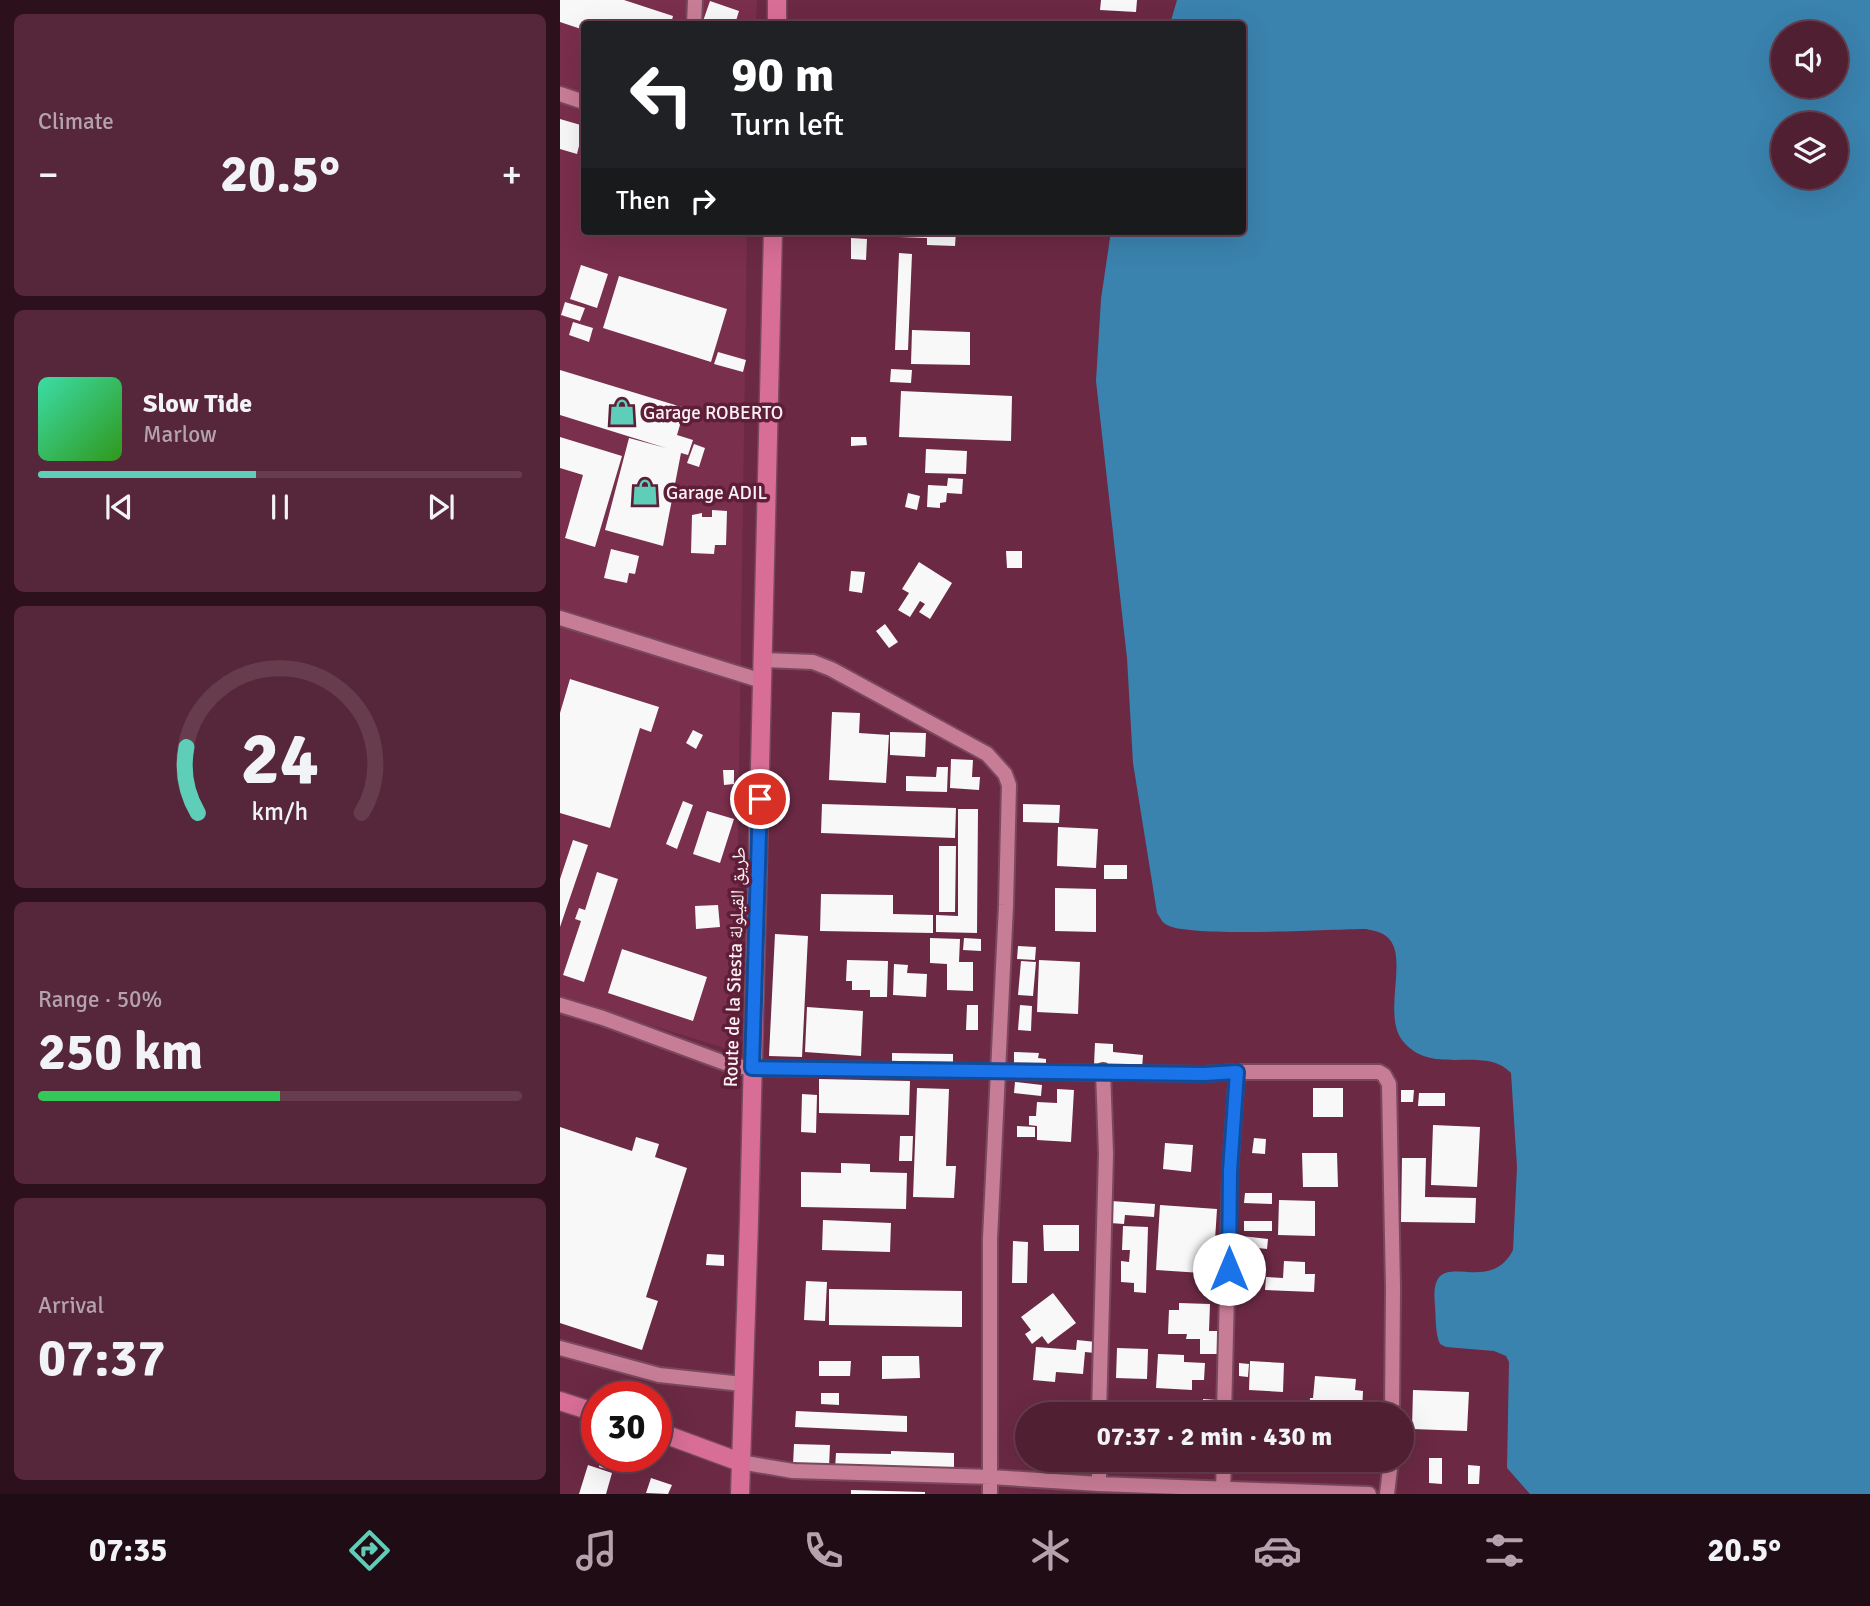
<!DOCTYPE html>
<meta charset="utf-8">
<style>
:root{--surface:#501f32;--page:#56273a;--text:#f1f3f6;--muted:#b4a2ac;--line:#673d4d;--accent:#5eceb8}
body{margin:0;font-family:Signika,"Noto Naskh Arabic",sans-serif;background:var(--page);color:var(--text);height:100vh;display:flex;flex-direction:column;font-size:26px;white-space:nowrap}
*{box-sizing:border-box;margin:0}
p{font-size:23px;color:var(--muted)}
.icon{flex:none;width:38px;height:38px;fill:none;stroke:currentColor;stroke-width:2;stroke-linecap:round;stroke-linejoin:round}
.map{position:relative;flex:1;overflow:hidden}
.drawer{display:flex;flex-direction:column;gap:14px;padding:14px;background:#2c111c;width:560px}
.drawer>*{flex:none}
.banner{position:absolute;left:21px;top:21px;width:665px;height:214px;border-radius:7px;box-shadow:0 7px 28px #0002,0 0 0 2px var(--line);background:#202124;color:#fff;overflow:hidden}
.buttons{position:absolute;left:1211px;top:21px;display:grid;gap:14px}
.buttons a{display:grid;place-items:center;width:77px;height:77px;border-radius:50%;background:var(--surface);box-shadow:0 7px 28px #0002,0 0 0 2px var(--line);font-size:35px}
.speed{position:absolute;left:21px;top:1381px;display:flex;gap:14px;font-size:35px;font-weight:700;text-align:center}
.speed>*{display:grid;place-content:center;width:91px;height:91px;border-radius:50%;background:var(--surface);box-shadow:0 7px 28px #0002,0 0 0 2px var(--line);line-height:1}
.speed .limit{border:10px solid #d22;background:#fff;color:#111}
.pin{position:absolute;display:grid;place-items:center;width:60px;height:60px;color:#fff;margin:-30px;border:4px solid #fff;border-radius:50%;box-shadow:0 2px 7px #0007}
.me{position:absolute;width:77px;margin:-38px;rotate:0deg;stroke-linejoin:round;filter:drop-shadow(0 0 5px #0008)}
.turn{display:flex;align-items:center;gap:24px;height:147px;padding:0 35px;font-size:32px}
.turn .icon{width:91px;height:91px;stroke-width:2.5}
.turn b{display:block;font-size:49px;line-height:60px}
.then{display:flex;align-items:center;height:66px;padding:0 35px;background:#0003;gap:14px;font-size:26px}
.big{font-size:52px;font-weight:700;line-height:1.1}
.drawer .card{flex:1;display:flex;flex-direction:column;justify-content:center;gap:10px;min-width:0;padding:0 24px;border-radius:10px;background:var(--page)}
.drawer .dial{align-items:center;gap:0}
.dial svg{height:182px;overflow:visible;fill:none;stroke:var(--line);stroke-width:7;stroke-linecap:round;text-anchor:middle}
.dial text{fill:var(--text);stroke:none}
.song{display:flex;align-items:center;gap:21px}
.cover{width:84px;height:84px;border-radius:10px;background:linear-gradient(135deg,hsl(160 70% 55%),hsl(110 70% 35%))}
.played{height:7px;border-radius:4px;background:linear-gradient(90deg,var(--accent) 45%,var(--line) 45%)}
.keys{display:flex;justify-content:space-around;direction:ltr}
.heat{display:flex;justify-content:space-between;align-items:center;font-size:38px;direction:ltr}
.charge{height:10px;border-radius:5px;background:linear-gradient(90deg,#34c759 50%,var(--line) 0)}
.trip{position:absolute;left:455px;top:1402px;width:399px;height:70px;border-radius:35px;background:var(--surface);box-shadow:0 7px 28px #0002,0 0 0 2px var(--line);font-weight:700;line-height:70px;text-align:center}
.dock{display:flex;height:112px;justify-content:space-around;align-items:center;background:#200c14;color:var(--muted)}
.dock .icon{width:49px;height:49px}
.dock .current{color:var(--accent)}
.dock b{font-size:32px;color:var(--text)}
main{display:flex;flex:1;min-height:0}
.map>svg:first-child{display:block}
.built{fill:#7a2f4c}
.water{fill:#3a83af;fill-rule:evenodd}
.building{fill:#f8f8f8}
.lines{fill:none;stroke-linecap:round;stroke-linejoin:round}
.minor-casing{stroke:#7a485e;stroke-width:18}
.major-casing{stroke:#7a485e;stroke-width:21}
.minor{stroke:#c87d96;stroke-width:14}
.major{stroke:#d86e95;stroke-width:18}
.route-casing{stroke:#114b97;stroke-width:18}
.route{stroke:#1a73e8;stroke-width:12}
.labels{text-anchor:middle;stroke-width:7;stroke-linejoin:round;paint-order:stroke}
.poi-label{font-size:19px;fill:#faf1f3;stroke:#5f1e38;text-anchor:start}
.street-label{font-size:19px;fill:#faf1f3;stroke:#5f1e38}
</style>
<main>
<section class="drawer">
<div class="card"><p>Climate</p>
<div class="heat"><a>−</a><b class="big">20.5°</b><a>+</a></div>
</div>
<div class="card">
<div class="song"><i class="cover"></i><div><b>Slow Tide</b><p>Marlow</p></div></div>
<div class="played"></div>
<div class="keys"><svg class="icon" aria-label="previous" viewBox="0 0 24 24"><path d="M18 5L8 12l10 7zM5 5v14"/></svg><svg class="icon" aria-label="pause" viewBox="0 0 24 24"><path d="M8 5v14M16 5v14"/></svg><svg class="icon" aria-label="next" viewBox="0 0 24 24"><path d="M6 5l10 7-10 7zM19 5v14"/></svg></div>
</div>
<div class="card dial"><svg viewBox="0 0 100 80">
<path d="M14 69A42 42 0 1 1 86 69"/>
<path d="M14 69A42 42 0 0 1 9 40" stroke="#5eceb8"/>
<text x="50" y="56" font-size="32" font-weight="700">24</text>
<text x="50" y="72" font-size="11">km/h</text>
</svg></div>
<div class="card"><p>Range · 50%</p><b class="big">250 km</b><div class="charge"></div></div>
<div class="card"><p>Arrival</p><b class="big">07:37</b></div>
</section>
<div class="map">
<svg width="1310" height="1494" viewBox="0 0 1310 1494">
<rect width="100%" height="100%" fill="#6b2943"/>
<path class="built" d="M0 0H197L196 24H24V231H187L175 1051 0 998Z"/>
<path class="water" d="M617 0H1310V1494H970L947 1468 949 1362 946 1356 934 1351 886 1347 880 1344C875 1333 876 1318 875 1306 868 1238 927 1301 953 1250L957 1167 951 1073C924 1044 871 1078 842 1040 823 1014 847 961 830 940 824 932 815 931 806 929 772 929 630 938 607 925 602 923 600 917 597 913L573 763 567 658 536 381 541 299 551 231H682V24H610ZM1223 33H1276V86H1223ZM1223 124H1276V177H1223Z"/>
<path class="building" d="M0 0H64L113 16 111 24H24V30L0 22Z
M541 0H577L576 12 540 10Z
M150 1 179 11 175 24H142Z
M389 20 428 22V24H388Z
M0 119 24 126 17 154 0 149Z
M339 231H396L395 246 367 245V238L339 237Z
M291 238 307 239 306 260 291 259Z
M339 253 352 254 348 350H335Z
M21 265 48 274 37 308 10 299Z
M59 276 167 309 151 362 43 328Z
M5 302 25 308 20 321 1 315Z
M13 322 33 328 29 342 9 335Z
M352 330 410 332V365L351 364Z
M158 352 186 360 183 372 154 364Z
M331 369 352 370 351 383 330 382Z
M0 370 125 408 117 435 133 440 128 455 121 453 103 546 45 530 69 438 106 448 0 415Z
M341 391 452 396 451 441 339 437Z
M0 437 62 456 35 547 5 538 23 475 0 468Z
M291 437H306L307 445 291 446Z
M134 444 145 448 139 467 127 463Z
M366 449 407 451 406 474 365 473Z
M388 478 403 479 402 494 387 493 386 502 380 503V508L367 507 368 485 387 486Z
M348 493 360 496 357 510 345 507Z
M152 510 167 511 166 545H155L154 554 131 553 132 515 142 513V517H152Z
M51 549 79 556 75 574 69 573 67 583 44 578Z
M446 551H462V568H447Z
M359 562 392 583 370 619 359 612 365 604 360 601 350 617 338 610 349 593 342 589Z
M291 571 305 572 302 593 289 591Z
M325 624 338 642 329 648 316 631Z
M10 679 99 707 91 732 80 728 50 828 0 813V713Z
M272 712 300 713 299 733 329 735 326 783 269 780Z
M133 730 143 735 136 749 126 743Z
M330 732 366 733 365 757 330 755Z
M391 759 413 760 412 777H420L419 790 390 788Z
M377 767H388L387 792 346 791V776L376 777Z
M163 770H174V784L164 785Z
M123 801 133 805 117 849 106 844Z
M262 804 396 808 395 838 261 833Z
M463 804 500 805 499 823 463 822Z
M398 809H418L417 933 376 932V915L398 916Z
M147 811 174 819 160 863 133 854Z
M498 827 538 829 536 868 497 866Z
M13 840 28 845 0 927V879Z
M379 846H396L395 912H379Z
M544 865H567V879H544Z
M37 872 58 879 24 982 3 975 21 921 15 919 19 908 25 910Z
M495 888 536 889V932L495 931Z
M261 894 333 895V914L373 915V933L260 931Z
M158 905 160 927 136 929 135 906Z
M215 934 248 936 242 1057 209 1056Z
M370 938 400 939 399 962H413V991L387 990V964L370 963Z
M404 938 421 939V951L403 950Z
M458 946 476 947 475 960 457 959Z
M62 949 147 977 133 1021 48 993Z
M287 960 328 961 327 997H310V990H292V981H286Z
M479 960 520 962 518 1014 477 1012Z
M461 961 476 962 473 996 458 995Z
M334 964 348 965 347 973 367 974 366 997 333 995Z
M407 1005H418V1030H406Z
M460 1005 472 1006 471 1031 458 1030Z
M247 1007 303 1011 301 1056 245 1052Z
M535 1043 553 1044V1052L583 1055 582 1069 534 1065Z
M454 1052 479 1053 478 1058 486 1059V1068L454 1067Z
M332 1053 393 1054V1066L332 1064Z
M259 1079 350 1081 349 1115 259 1113Z
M455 1082 482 1085 481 1096 454 1093Z
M357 1088 389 1089 386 1166H396L394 1198 353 1197Z
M753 1088H783V1117H753Z
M497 1089 514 1090 511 1142 477 1140V1126L469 1125V1116H476L477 1102 497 1103Z
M841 1090H854L853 1102H841Z
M859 1093H885V1106H858Z
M242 1094 257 1095 256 1133 241 1132Z
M873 1125 920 1127 917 1187 871 1185Z
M457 1126 475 1127V1137H457Z
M0 1127 72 1151 76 1137 99 1144 95 1157 127 1168 86 1297 98 1301 82 1350 0 1323Z
M340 1136H353L352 1161H339Z
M694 1138 706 1139 705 1154 692 1153Z
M605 1143 633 1145 631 1172 603 1169Z
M742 1153H777L778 1187H743Z
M842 1158H866L865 1197 916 1198 915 1223 841 1222Z
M281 1163 310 1164V1172L347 1173 346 1209 241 1207V1172L281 1173Z
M685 1193H712V1204L684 1203Z
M719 1200 755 1201V1236L718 1235Z
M551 1201 595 1204 594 1217 565 1215 564 1224 550 1223Z
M600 1205 657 1209 655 1240 659 1241 657 1274 596 1270Z
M263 1220 331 1223 330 1252 262 1250Z
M684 1221H712V1231H684Z
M483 1225H519V1251H484Z
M563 1226 588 1227 586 1293 574 1292V1283L561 1282V1261L569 1262 570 1250H562Z
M682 1236 708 1239 707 1249 680 1246Z
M453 1241 468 1242 467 1283H452Z
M147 1254 164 1255V1266L146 1265Z
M724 1261 745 1262V1274H755L754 1292 705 1290 706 1277 723 1278Z
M246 1281 267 1282 265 1321 244 1320Z
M269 1289 402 1291V1327L269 1325Z
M493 1293 516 1323 488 1344 482 1336 472 1344 465 1334 471 1330 461 1317Z
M619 1303 650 1304 649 1331H659V1354H640V1339H626L627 1334H608L609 1310H619Z
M517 1340 536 1342 535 1353 525 1352 523 1374 496 1372 495 1382 473 1380 476 1347 516 1350Z
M557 1348 588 1349 587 1379 556 1378Z
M598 1354 624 1355V1362L645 1363 644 1380H632V1390L596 1388Z
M322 1356H359L360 1378 322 1379Z
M259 1361H291L290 1376H259Z
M690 1361 724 1363 723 1392 689 1390Z
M679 1363 689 1364 688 1377 679 1376Z
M755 1376 796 1379 795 1390 803 1391 802 1413 749 1412 750 1398H753Z
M853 1390 909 1392 907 1431 852 1429Z
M261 1393H279V1405L261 1404Z
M643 1399 657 1400 656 1414H643Z
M700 1403 739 1407V1414H699Z
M236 1411 347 1416V1432L235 1427Z
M234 1444 270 1445 269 1467 233 1465Z
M331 1451 394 1453V1472L275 1469 276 1453 331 1454Z
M42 1458 57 1462 54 1471 39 1467Z
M869 1458H882V1484L869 1483Z
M685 1460H733L732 1473 685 1472Z
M28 1465 52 1473 46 1494H19Z
M908 1465 920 1466 919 1484H908Z
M91 1478 112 1485 108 1494 86 1493Z
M291 1490 365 1492V1494H291Z"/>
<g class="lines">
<g class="minor-casing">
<path id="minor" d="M134 24 135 0
M0 94 24 102
M0 618 202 681
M204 660 253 662 271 669 427 754 445 774 449 785 446 905 430 1239V1494
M0 1005 43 1018 173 1066 192 1068 644 1074 677 1072H819L824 1075 829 1084 833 1288 832 1414
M0 1348 99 1375 182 1384
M539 1414 546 1154 543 1071
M664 1414 670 1171 677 1072
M180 1462 233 1471 431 1477 539 1484 809 1494
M539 1484V1460
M663 1490 664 1460
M827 1494 831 1460"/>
</g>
<g class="major-casing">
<path id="major" d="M217 24V0
M0 1401 37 1413
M96 1431 180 1462
M180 1494 189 1221 213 231"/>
</g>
<use href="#minor" class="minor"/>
<use href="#major" class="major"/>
</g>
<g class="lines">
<g class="route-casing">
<path id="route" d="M200 799 192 1068 644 1074 677 1072 670 1171 669 1269"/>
</g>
<use href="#route" class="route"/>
</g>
<defs>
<g id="shop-bare" transform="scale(2.1)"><path d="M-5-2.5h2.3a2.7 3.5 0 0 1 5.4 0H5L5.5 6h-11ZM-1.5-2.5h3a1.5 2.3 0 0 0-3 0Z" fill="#5eceb8" stroke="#5f1e38" stroke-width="2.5" paint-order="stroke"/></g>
</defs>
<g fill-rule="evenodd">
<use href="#shop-bare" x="62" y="412"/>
<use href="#shop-bare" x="85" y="492"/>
</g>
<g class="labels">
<g class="poi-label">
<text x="83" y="419">Garage ROBERTO</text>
<text x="106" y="499">Garage ADIL</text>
</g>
<g class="street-label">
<text transform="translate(174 967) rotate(-88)" y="7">Route de la Siesta طريق القيلولة</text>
</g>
</g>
</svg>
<div class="buttons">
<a><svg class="icon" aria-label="sound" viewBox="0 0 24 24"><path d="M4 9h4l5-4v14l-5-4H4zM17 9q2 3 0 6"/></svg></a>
<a><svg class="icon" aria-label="layers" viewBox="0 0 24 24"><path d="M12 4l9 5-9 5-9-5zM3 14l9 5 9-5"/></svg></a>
</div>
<div class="speed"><div class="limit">30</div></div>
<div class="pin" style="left:200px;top:799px;background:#d93025"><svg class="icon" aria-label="arrive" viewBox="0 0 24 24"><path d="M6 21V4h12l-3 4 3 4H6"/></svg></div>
<svg class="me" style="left:669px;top:1269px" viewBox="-20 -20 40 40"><circle r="19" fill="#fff"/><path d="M0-13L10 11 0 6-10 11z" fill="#1a73e8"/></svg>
<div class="trip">07:37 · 2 min · 430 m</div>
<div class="banner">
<div class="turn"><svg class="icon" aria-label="left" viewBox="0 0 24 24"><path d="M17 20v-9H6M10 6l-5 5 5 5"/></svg><div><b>90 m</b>Turn left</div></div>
<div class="then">Then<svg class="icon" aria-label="right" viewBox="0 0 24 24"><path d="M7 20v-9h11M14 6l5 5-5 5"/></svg></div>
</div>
</div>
</main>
<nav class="dock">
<b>07:35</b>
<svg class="icon current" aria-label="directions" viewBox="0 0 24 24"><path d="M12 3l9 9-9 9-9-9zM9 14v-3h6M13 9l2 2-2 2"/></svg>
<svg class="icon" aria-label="music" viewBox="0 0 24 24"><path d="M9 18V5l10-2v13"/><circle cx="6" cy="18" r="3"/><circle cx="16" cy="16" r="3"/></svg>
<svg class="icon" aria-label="phone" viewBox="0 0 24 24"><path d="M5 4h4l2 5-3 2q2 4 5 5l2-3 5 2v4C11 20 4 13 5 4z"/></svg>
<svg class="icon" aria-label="climate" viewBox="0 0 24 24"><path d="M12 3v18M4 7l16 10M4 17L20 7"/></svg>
<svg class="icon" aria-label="car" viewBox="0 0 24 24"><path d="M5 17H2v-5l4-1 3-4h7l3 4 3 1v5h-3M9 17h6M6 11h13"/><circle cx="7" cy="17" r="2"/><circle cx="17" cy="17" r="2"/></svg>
<svg class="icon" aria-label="filters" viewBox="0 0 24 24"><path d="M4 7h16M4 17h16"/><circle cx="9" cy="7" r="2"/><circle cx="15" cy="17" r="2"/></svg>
<b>20.5°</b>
</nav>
